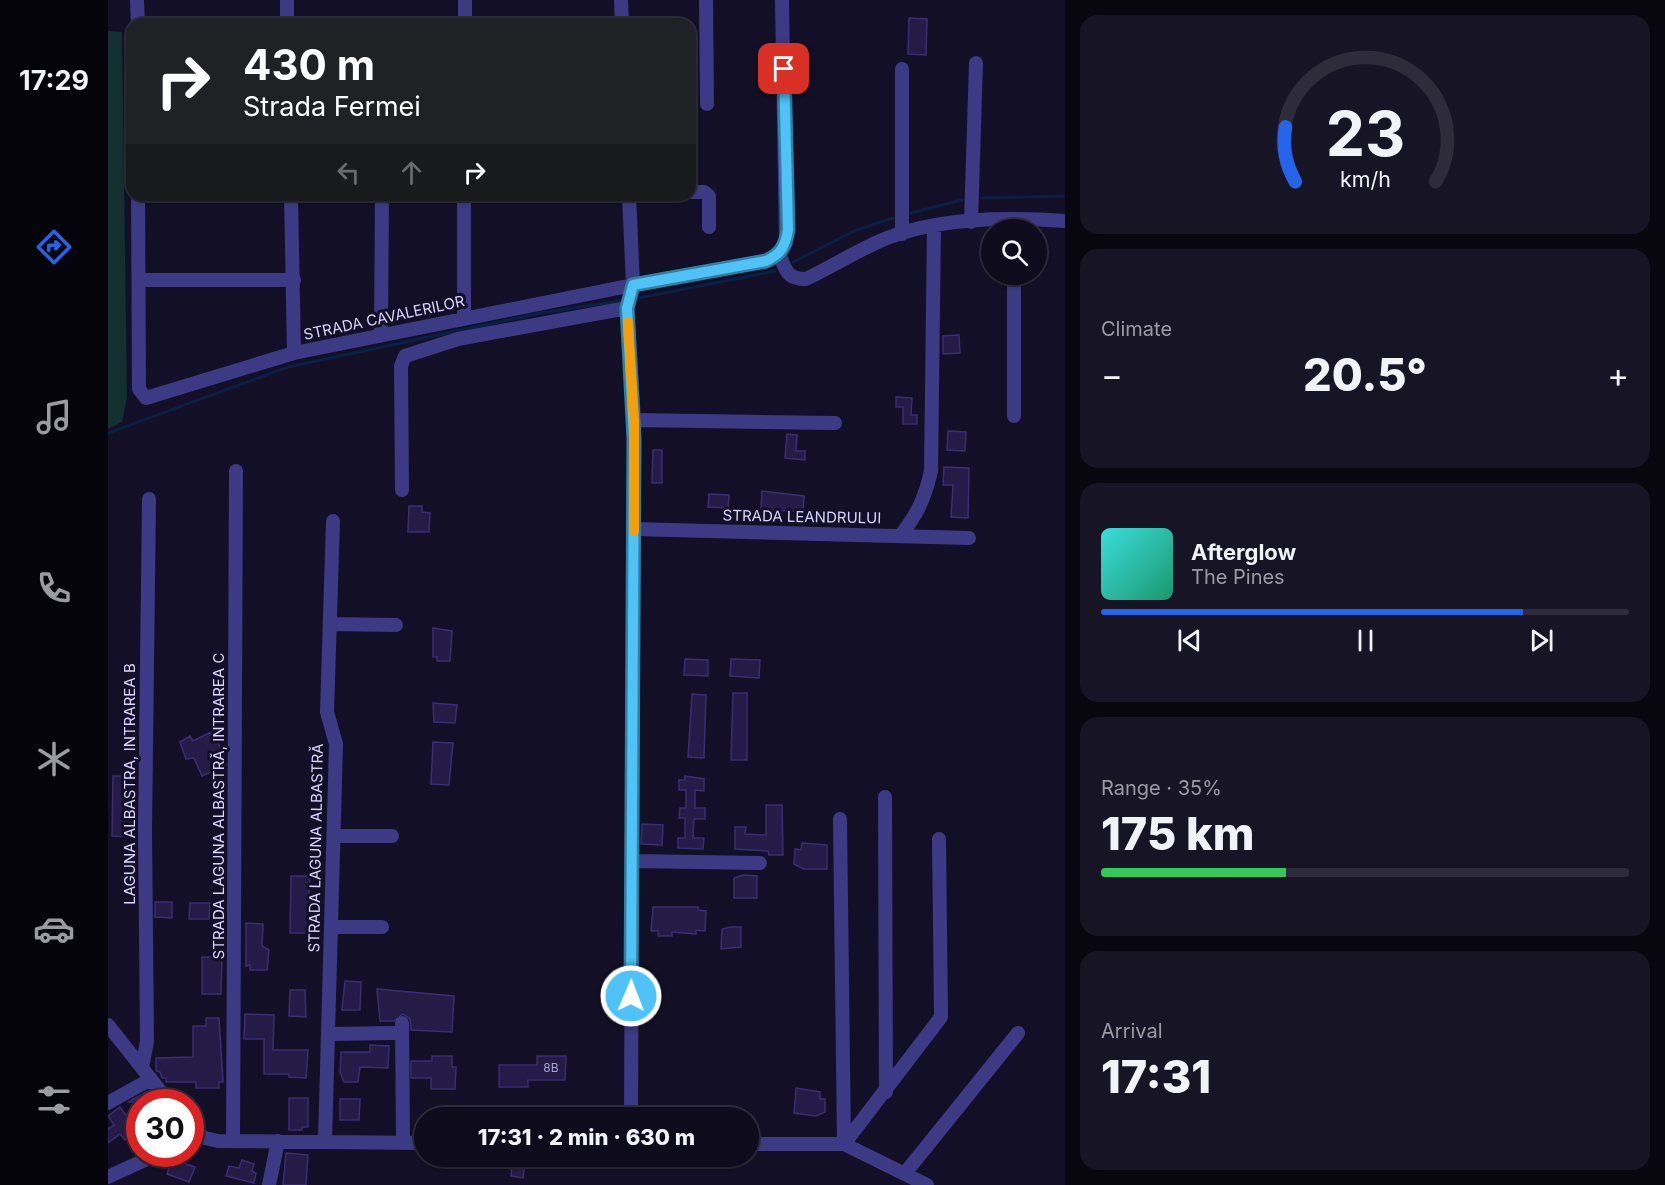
<!DOCTYPE html>
<meta charset="utf-8">
<style>
:root{--surface:#0e0b1c;--page:#171425;--text:#f1f3f6;--muted:#9b9ba3;--line:#2e2b3b;--accent:#2563eb}
body{margin:0;font-family:Inter,sans-serif;background:var(--page);color:var(--text);height:100vh;display:flex;flex-direction:column;font-size:22px;white-space:nowrap}
*{box-sizing:border-box;margin:0}
p{font-size:20px;color:var(--muted)}
.icon{flex:none;width:33px;height:33px;fill:none;stroke:currentColor;stroke-width:2;stroke-linecap:round;stroke-linejoin:round}
.map{position:relative;flex:1;overflow:hidden}
.sheet{display:flex;flex-direction:column;gap:15px;padding:15px;background:#08060f;width:600px}
.sheet>*{flex:none}
.banner{position:absolute;left:18px;top:18px;width:570px;height:183px;border-radius:18px;box-shadow:0 2px 4px #0004,0 0 0 2px var(--line);background:#202124;color:#fff;overflow:hidden}
.controls{position:absolute;left:873px;top:219px;display:grid;gap:12px}
.controls a{display:grid;place-items:center;width:66px;height:66px;border-radius:50%;background:var(--surface);box-shadow:0 2px 4px #0004,0 0 0 2px var(--line);font-size:30px}
.speed{position:absolute;left:18px;top:1089px;display:flex;gap:12px;font-size:30px;font-weight:700;text-align:center}
.speed>*{display:grid;place-content:center;width:78px;height:78px;border-radius:50%;background:var(--surface);box-shadow:0 2px 4px #0004,0 0 0 2px var(--line);line-height:1}
.speed .limit{border:9px solid #d22;background:#fff;color:#111}
.pin{position:absolute;display:grid;place-items:center;width:51px;height:51px;color:#fff;margin:-26px;border-radius:12px;box-shadow:0 3px 9px #0006}
.me{position:absolute;width:66px;margin:-33px;rotate:1deg;stroke-linejoin:round;filter:drop-shadow(0 0 4px #0008)}
.turn{display:flex;align-items:center;gap:21px;height:126px;padding:0 18px;font-size:27px}
.turn .icon{width:78px;height:78px;stroke-width:2.5}
.turn b{display:block;font-size:42px;line-height:51px}
.lanes{display:flex;align-items:center;height:57px;padding:0 18px;background:#0003;justify-content:center;gap:30px;direction:ltr}
.lanes .off{opacity:.35}
.big{font-size:45px;font-weight:800;line-height:1.1}
.sheet .tile{flex:1;display:flex;flex-direction:column;justify-content:center;gap:9px;min-width:0;padding:0 21px;border-radius:18px;background:var(--page)}
.sheet .dial{align-items:center;gap:0}
.dial svg{height:156px;overflow:visible;fill:none;stroke:var(--line);stroke-width:7;stroke-linecap:round;text-anchor:middle}
.dial text{fill:var(--text);stroke:none}
.song{display:flex;align-items:center;gap:18px}
.cover{width:72px;height:72px;border-radius:9px;background:linear-gradient(135deg,hsl(180 70% 55%),hsl(160 70% 35%))}
.played{height:6px;border-radius:3px;background:linear-gradient(90deg,var(--accent) 80%,var(--line) 80%)}
.keys{display:flex;justify-content:space-around;direction:ltr}
.heat{display:flex;justify-content:space-between;align-items:center;font-size:33px;direction:ltr}
.charge{height:9px;border-radius:4px;background:linear-gradient(90deg,#34c759 35%,var(--line) 0)}
.trip{position:absolute;left:306px;top:1107px;width:345px;height:60px;border-radius:30px;background:var(--surface);box-shadow:0 2px 4px #0004,0 0 0 2px var(--line);font-weight:800;line-height:60px;text-align:center}
main{display:flex;flex:1;min-height:0}
.tab-bar{display:flex;flex-direction:column;width:108px;justify-content:space-around;align-items:center;background:#06040b;color:var(--muted)}
.tab-bar .icon{width:42px;height:42px}
.tab-bar .selected{color:var(--accent)}
.tab-bar b{font-size:27px;color:var(--text)}
.map>svg:first-child{display:block}
.green{fill:#12302f}
.lines{fill:none;stroke-linecap:round;stroke-linejoin:round}
.stream{stroke:#0a1f44;stroke-width:3}
.building{fill:#241b47;stroke:#3b2d73;stroke-width:1.5}
.minor{stroke:#3d3a85;stroke-width:14}
.route-casing{stroke:#337fa1;stroke-width:15}
.route{stroke:#4fc3f7;stroke-width:10}
.slow{stroke:#f59e0b;stroke-width:10}
.labels{text-anchor:middle;stroke-width:6;stroke-linejoin:round;paint-order:stroke}
.number-label{font-size:12px;fill:#aca6d1}
.street-label{font-size:15px;fill:#d9d4ff;stroke:#130f26}
</style>
<main>
<nav class="tab-bar">
<b>17:29</b>
<svg class="icon selected" aria-label="directions" viewBox="0 0 24 24"><path d="M12 3l9 9-9 9-9-9zM9 14v-3h6M13 9l2 2-2 2"/></svg>
<svg class="icon" aria-label="music" viewBox="0 0 24 24"><path d="M9 18V5l10-2v13"/><circle cx="6" cy="18" r="3"/><circle cx="16" cy="16" r="3"/></svg>
<svg class="icon" aria-label="phone" viewBox="0 0 24 24"><path d="M5 4h4l2 5-3 2q2 4 5 5l2-3 5 2v4C11 20 4 13 5 4z"/></svg>
<svg class="icon" aria-label="climate" viewBox="0 0 24 24"><path d="M12 3v18M4 7l16 10M4 17L20 7"/></svg>
<svg class="icon" aria-label="car" viewBox="0 0 24 24"><path d="M5 17H2v-5l4-1 3-4h7l3 4 3 1v5h-3M9 17h6M6 11h13"/><circle cx="7" cy="17" r="2"/><circle cx="17" cy="17" r="2"/></svg>
<svg class="icon" aria-label="filters" viewBox="0 0 24 24"><path d="M4 7h16M4 17h16"/><circle cx="9" cy="7" r="2"/><circle cx="15" cy="17" r="2"/></svg>
</nav>
<div class="map">
<svg width="957" height="1185" viewBox="0 0 957 1185">
<rect width="100%" height="100%" fill="#130f26"/>
<path class="green" d="M0 31 14 32 19 398 14 422 0 429Z"/>
<g class="lines">
<path class="stream" d="M874 198 957 196
M803 213 854 200
M685 262 746 231 785 218
M526 299 667 271
M0 433 180 367 433 313 517 300"/>
</g>
<path class="building" d="M801 18 819 19 818 55 800 54Z
M851 335 852 353 835 354V336Z
M788 397 804 398 803 415H809V424H795V407H788Z
M840 431 858 432 857 451 839 450Z
M679 434 689 435 688 451H697V460L677 458Z
M545 450H554V483H544Z
M836 467 861 468 860 518 843 517 845 485H835Z
M654 491 696 496 695 512 653 509Z
M601 494 621 495 620 508 600 507Z
M301 506H314V512L322 513 321 532H300Z
M325 628 344 631 342 661H329V657H325Z
M577 659 600 660V676L576 675Z
M623 659 652 660 651 678 622 676Z
M625 693H639V760H623Z
M584 694 598 695 596 758 580 757Z
M325 703 349 705 347 723 326 722Z
M103 732 114 750 118 765 94 776 86 758 78 759 72 742 82 736 85 741Z
M325 742 345 743 341 785 323 784Z
M5 776H26L25 837 4 836Z
M577 776 596 779V791L587 790V808H597V819H586L585 838H596L595 849 570 848V838H577V818H571L572 808H578V790H571V780H577Z
M658 805H674L675 855H661L660 851 627 849V827H638L637 834 658 835Z
M534 824 555 825 554 845 533 844Z
M694 843 719 845V869H696L686 864 687 849 693 850Z
M635 875 649 876V898H626V878Z
M183 876H202L200 910H203V917H209V933H182Z
M47 902H64V918L47 917Z
M82 903H102L101 919H81Z
M545 907H590V910L598 911 597 931 588 930V934L564 932V936H550V931H543Z
M138 923 155 924 154 946 161 950 159 970H142V965L138 966Z
M623 927H633V947L613 949 614 929Z
M94 957H114L113 994H94Z
M237 981 253 982 252 1010H234Z
M269 989 346 996 344 1032 303 1030 302 1019 295 1014 286 1021H272Z
M182 990H197L198 1017 181 1016Z
M137 1014 166 1015 165 1050H200L198 1078 181 1077V1074H156V1039H136Z
M98 1018H111L115 1082H111V1088H88V1082H58V1078H54L52 1072 48 1071V1058L85 1057V1026H98Z
M262 1045 281 1046 280 1068 252 1067 250 1082H236L232 1072 233 1052H262Z
M324 1056H344V1067H348L347 1089H323V1078H303V1061H324Z
M429 1056H458L457 1080H420V1087H391V1065H429Z
M688 1088 712 1092V1099H717V1112L708 1116 686 1113Z
M40 1091 49 1102H21L24 1100Z
M181 1098H200V1127H194V1130H181Z
M232 1099H252L251 1120H232Z
M12 1107 29 1131 17 1140 12 1134 0 1143V1129L6 1125 0 1116Z
M411 1108H454V1118H411Z
M178 1153 200 1155 198 1185H175Z
M405 1156H418L415 1178 403 1176Z
M64 1159 87 1167 81 1182 59 1174Z
M134 1160 146 1164 144 1171 148 1173 146 1183 118 1176 121 1166 131 1168Z"/>
<g class="lines">
<path class="minor" d="M29 0 30 24
M179 0V24
M513 0 514 24
M598 0 599 104
M357 24V0
M582 192H596L601 196V227
M30 195 31 389 38 398 186 353 525 285 521 195
M183 195 186 353
M863 222 868 63
M794 234V69
M671 254C678 271 679 279 698 279 723 267 747 252 772 241 827 217 898 217 957 221
M906 274V416
M31 280H186
M356 317V195
M273 335 274 195
M526 420 727 423
M294 490 293 366 297 356 350 339 519 308
M526 529 861 538
M792 536C809 515 817 498 823 471L826 227
M223 624 288 625
M777 797 778 1092
M732 819 736 1144
M226 836H284
M524 861 652 863
M224 927H274
M294 1023 295 1142
M0 1025 61 1102
M221 1034 286 1033
M34 1068 39 1041 37 830 41 499
M0 1103 43 1079
M523 1118 526 420 519 308 525 285 658 261 671 254 678 243 674 0
M82 1128 97 1138 110 1141 316 1143
M125 1141 128 471
M217 1141 228 744 219 712 225 521
M640 1144H736L819 1185
M736 1144 833 1017 831 839
M798 1172 910 1033
M0 1177 50 1154
M161 1185 170 1141"/>
</g>
<g class="lines">
<g class="route-casing">
<path id="route" d="M523 996 526 439 519 308 525 285 658 261C673 254 677 247 680 230L676 69"/>
</g>
<use href="#route" class="route"/>
<path class="slow" d="M520 322 526 420V531"/>
</g>
<g class="labels">
<g class="number-label">
<text x="443" y="1072">8B</text>
</g>
<g class="street-label">
<text transform="translate(276 318) rotate(-12)" y="5">STRADA CAVALERILOR</text>
<text transform="translate(694 517) rotate(1)" y="5">STRADA LEANDRULUI</text>
<text transform="translate(22 784) rotate(-90)" y="5">LAGUNA ALBASTRA, INTRAREA B</text>
<text transform="translate(111 806) rotate(-90)" y="5">STRADA LAGUNA ALBASTRĂ, INTRAREA C</text>
<text transform="translate(208 848) rotate(-89)" y="5">STRADA LAGUNA ALBASTRĂ</text>
</g>
</g>
</svg>
<div class="controls">
<a><svg class="icon" aria-label="search" viewBox="0 0 24 24"><circle cx="10" cy="10" r="6"/><path d="M15 15l6 6"/></svg></a>
</div>
<div class="speed"><div class="limit">30</div></div>
<div class="pin" style="left:676px;top:69px;background:#d93025"><svg class="icon" aria-label="arrive" viewBox="0 0 24 24"><path d="M6 21V4h12l-3 4 3 4H6"/></svg></div>
<svg class="me" style="left:523px;top:996px" viewBox="-20 -20 40 40"><circle r="17" fill="#4fc3f7" stroke="#fff" stroke-width="3"/><path d="M0-11L8 9 0 5-8 9z" fill="#fff"/></svg>
<div class="trip">17:31 · 2 min · 630 m</div>
<div class="banner">
<div class="turn"><svg class="icon" aria-label="right" viewBox="0 0 24 24"><path d="M7 20v-9h11M14 6l5 5-5 5"/></svg><div><b>430 m</b>Strada Fermei</div></div>
<div class="lanes"><svg class="icon off" aria-label="left" viewBox="0 0 24 24"><path d="M17 20v-9H6M10 6l-5 5 5 5"/></svg><svg class="icon off" aria-label="ahead" viewBox="0 0 24 24"><path d="M12 20V5M6 11l6-6 6 6"/></svg><svg class="icon" aria-label="right" viewBox="0 0 24 24"><path d="M7 20v-9h11M14 6l5 5-5 5"/></svg></div>
</div>
</div>
<section class="sheet">
<div class="tile dial"><svg viewBox="0 0 100 80">
<path d="M14 69A42 42 0 1 1 86 69"/>
<path d="M14 69A42 42 0 0 1 9 41" stroke="#2563eb"/>
<text x="50" y="56" font-size="32" font-weight="700">23</text>
<text x="50" y="72" font-size="11">km/h</text>
</svg></div>
<div class="tile"><p>Climate</p>
<div class="heat"><a>−</a><b class="big">20.5°</b><a>+</a></div>
</div>
<div class="tile">
<div class="song"><i class="cover"></i><div><b>Afterglow</b><p>The Pines</p></div></div>
<div class="played"></div>
<div class="keys"><svg class="icon" aria-label="previous" viewBox="0 0 24 24"><path d="M18 5L8 12l10 7zM5 5v14"/></svg><svg class="icon" aria-label="pause" viewBox="0 0 24 24"><path d="M8 5v14M16 5v14"/></svg><svg class="icon" aria-label="next" viewBox="0 0 24 24"><path d="M6 5l10 7-10 7zM19 5v14"/></svg></div>
</div>
<div class="tile"><p>Range · 35%</p><b class="big">175 km</b><div class="charge"></div></div>
<div class="tile"><p>Arrival</p><b class="big">17:31</b></div>
</section>
</main>
